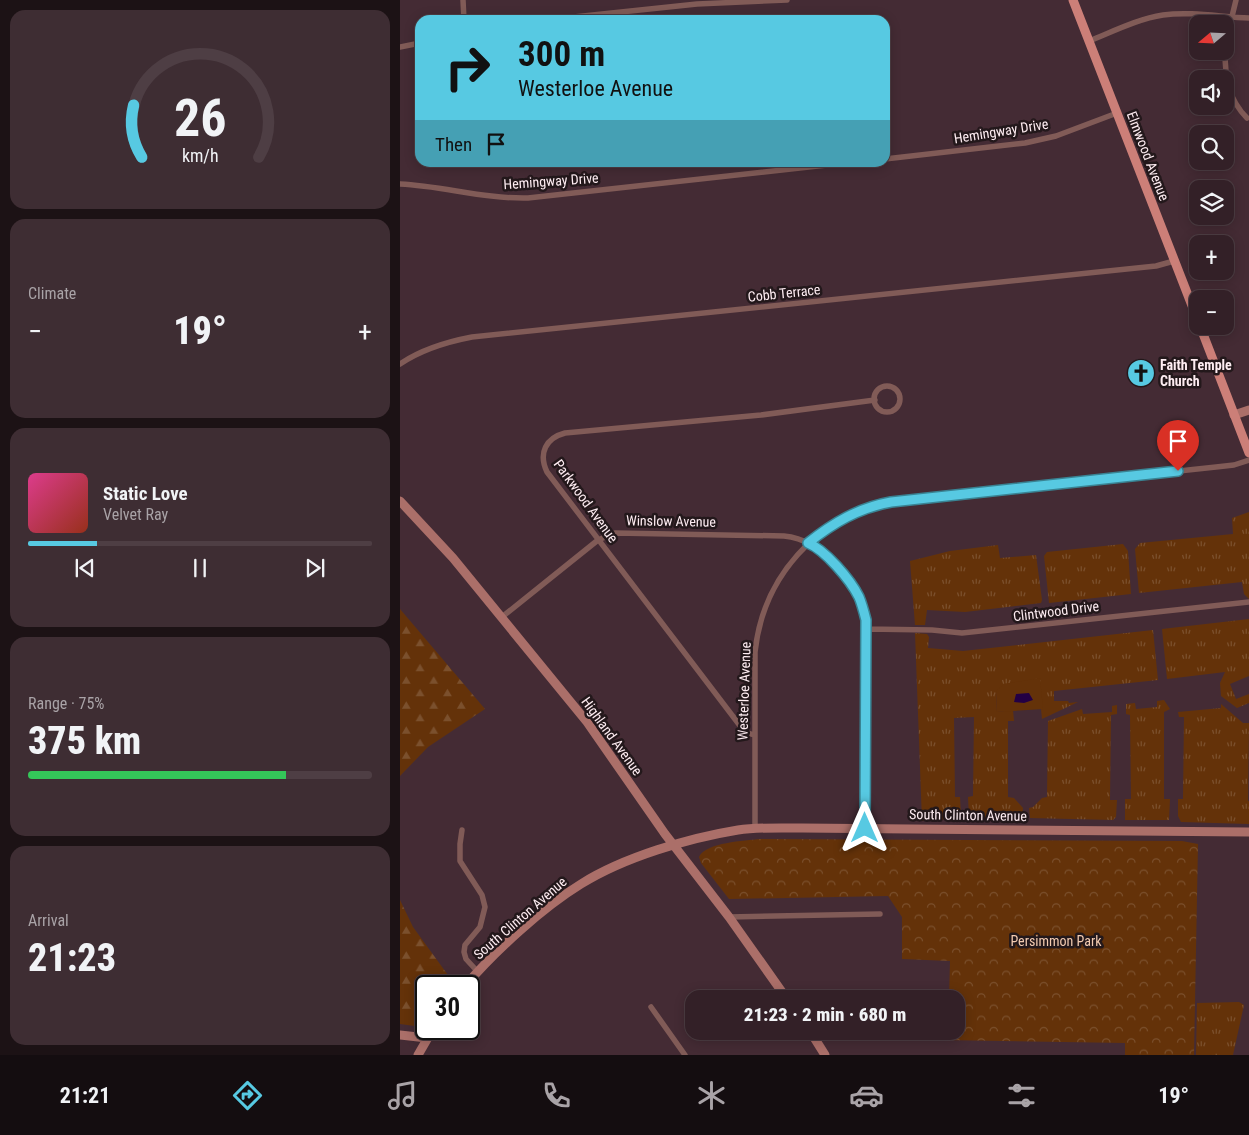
<!DOCTYPE html>
<meta charset="utf-8">
<style>
:root{--surface:#332027;--page:#3e2d33;--text:#f1f3f6;--muted:#a9a3a7;--line:#4e3e44;--accent:#57c9e2}
body{margin:0;font-family:"Roboto Condensed",sans-serif;background:var(--page);color:var(--text);height:100vh;display:flex;flex-direction:column;font-size:19px;white-space:nowrap}
*{box-sizing:border-box;margin:0}
p{font-size:16px;color:var(--muted)}
.icon{flex:none;width:28px;height:28px;fill:none;stroke:currentColor;stroke-width:2;stroke-linecap:round;stroke-linejoin:round}
.map{position:relative;flex:1;overflow:hidden}
.side{display:flex;flex-direction:column;gap:10px;padding:10px;background:#1c1215;width:400px}
.side>*{flex:none}
.hud{position:absolute;left:15px;top:15px;width:475px;height:152px;border-radius:15px;box-shadow:0 2px 12px #0003,0 0 0 1px var(--line);background:#57c9e2;color:#111;overflow:hidden}
.needle{width:32px;rotate:251deg}
.controls{position:absolute;left:789px;top:15px;display:grid;gap:10px}
.controls a{display:grid;place-items:center;width:45px;height:45px;border-radius:10px;background:var(--surface);box-shadow:0 2px 12px #0003,0 0 0 1px var(--line);font-size:25px}
.speed{position:absolute;left:15px;top:975px;display:flex;gap:10px;font-size:25px;font-weight:700;text-align:center}
.speed>*{display:grid;place-content:center;width:65px;height:65px;border-radius:50%;background:var(--surface);box-shadow:0 2px 12px #0003,0 0 0 1px var(--line);line-height:1}
.speed .limit{border:2px solid #111;border-radius:8px;background:#fff;color:#111}
.pin{position:absolute;display:grid;place-items:center;width:42px;height:42px;color:#fff;margin:-51px -21px;border-radius:50% 50% 50% 0;rotate:-45deg;box-shadow:0 0 5px #0007}
.pin .icon{rotate:45deg}
.me{position:absolute;width:55px;margin:-28px;rotate:0deg;stroke-linejoin:round;filter:drop-shadow(0 0 4px #0008)}
.turn{display:flex;align-items:center;gap:18px;height:105px;padding:0 20px;font-size:22px}
.turn .icon{width:65px;height:65px;stroke-width:2.5}
.turn b{display:block;font-size:35px;line-height:42px}
.then{display:flex;align-items:center;height:48px;padding:0 20px;background:#0003;gap:10px;font-size:19px}
.big{font-size:38px;font-weight:800;line-height:1.1}
.side .card{flex:1;display:flex;flex-direction:column;justify-content:center;gap:8px;min-width:0;padding:0 18px;border-radius:15px;background:var(--page)}
.side .dial{align-items:center;gap:0}
.dial svg{height:130px;overflow:visible;fill:none;stroke:var(--line);stroke-width:7;stroke-linecap:round;text-anchor:middle}
.dial text{fill:var(--text);stroke:none}
.song{display:flex;align-items:center;gap:15px}
.cover{width:60px;height:60px;border-radius:8px;background:linear-gradient(135deg,hsl(330 70% 55%),hsl(10 70% 35%))}
.played{height:5px;border-radius:2px;background:linear-gradient(90deg,var(--accent) 20%,var(--line) 20%)}
.keys{display:flex;justify-content:space-around;direction:ltr}
.heat{display:flex;justify-content:space-between;align-items:center;font-size:28px;direction:ltr}
.charge{height:8px;border-radius:4px;background:linear-gradient(90deg,#34c759 75%,var(--line) 0)}
.trip{position:absolute;left:285px;top:990px;width:280px;height:50px;border-radius:15px;background:var(--surface);box-shadow:0 2px 12px #0003,0 0 0 1px var(--line);font-weight:800;line-height:50px;text-align:center}
.dock{display:flex;height:80px;justify-content:space-around;align-items:center;background:#140d10;color:var(--muted)}
.dock .icon{width:35px;height:35px}
.dock .current{color:var(--accent)}
.dock b{font-size:22px;color:var(--text)}
main{display:flex;flex:1;min-height:0}
.map>svg:first-child{display:block}
.grass{fill:url(#grass-tufts)}
.forest{fill:url(#forest-firs)}
.park{fill:url(#park-crowns)}
.pitch{fill:#643209}
.water{fill:url(#water-ripples)}
.lines{fill:none;stroke-linecap:round;stroke-linejoin:round}
.street{stroke:#815b57;stroke-width:5.5}
.secondary{stroke:#ab6f69;stroke-width:9}
.primary{stroke:#cc7f78;stroke-width:9}
.route-casing{stroke:#398393;stroke-width:12}
.route{stroke:#57c9e2;stroke-width:9}
.labels{text-anchor:middle;stroke-width:5;stroke-linejoin:round;paint-order:stroke}
.street-label{font-size:14px;fill:#feedf2;stroke:#23181b}
.poi-label{font-size:14px;font-weight:bold;fill:#feedf2;stroke:#23181b;text-anchor:start}
.park-label{font-size:14px;fill:#f3cbb1;stroke:#23181b}
</style>
<main>
<section class="side">
<div class="card dial"><svg viewBox="0 0 100 80">
<path d="M14 69A42 42 0 1 1 86 69"/>
<path d="M14 69A42 42 0 0 1 9 37" stroke="#57c9e2"/>
<text x="50" y="56" font-size="32" font-weight="700">26</text>
<text x="50" y="72" font-size="11">km/h</text>
</svg></div>
<div class="card"><p>Climate</p>
<div class="heat"><a>−</a><b class="big">19°</b><a>+</a></div>
</div>
<div class="card">
<div class="song"><i class="cover"></i><div><b>Static Love</b><p>Velvet Ray</p></div></div>
<div class="played"></div>
<div class="keys"><svg class="icon" aria-label="previous" viewBox="0 0 24 24"><path d="M18 5L8 12l10 7zM5 5v14"/></svg><svg class="icon" aria-label="pause" viewBox="0 0 24 24"><path d="M8 5v14M16 5v14"/></svg><svg class="icon" aria-label="next" viewBox="0 0 24 24"><path d="M6 5l10 7-10 7zM19 5v14"/></svg></div>
</div>
<div class="card"><p>Range · 75%</p><b class="big">375 km</b><div class="charge"></div></div>
<div class="card"><p>Arrival</p><b class="big">21:23</b></div>
</section>
<div class="map">
<svg width="849" height="1055" viewBox="0 0 849 1055">
<defs>
<pattern id="grass-tufts" width="24" height="20" patternUnits="userSpaceOnUse" patternTransform="scale(1.25)"><rect width="24" height="20" fill="#643209"/><path d="M3 7l-1-3M5 7V3M7 7l1-3M15 17l-1-3M17 17v-4M19 17l1-3" fill="none" stroke="#7b502d"/></pattern>
<pattern id="forest-firs" width="22" height="20" patternUnits="userSpaceOnUse" patternTransform="scale(1.25)"><rect width="22" height="20" fill="#643209"/><path d="M5 1l3.5 6h-7zM16 11l3.5 6h-7z" fill="#7b502d"/></pattern>
<pattern id="park-crowns" width="20" height="18" patternUnits="userSpaceOnUse" patternTransform="scale(1.25)"><rect width="20" height="18" fill="#643209"/><path d="M2 6a3 3 0 1 1 6 0M12 15a3 3 0 1 1 6 0" fill="none" stroke="#7b502d"/></pattern>
<pattern id="water-ripples" width="26" height="14" patternUnits="userSpaceOnUse" patternTransform="scale(1.25)"><rect width="26" height="14" fill="#230044"/><path d="M2 4q2-2 4 0t4 0M15 11q2-2 4 0t4 0" fill="none" stroke="#44265f"/></pattern>
</defs>
<rect width="100%" height="100%" fill="#442b34"/>
<path class="grass" d="M849 512V599L844 594 842 582 739 593 735 549 740 543 833 534 832 518Z
M723 544 728 551 731 594 649 603 644 556 647 552Z
M598 545 600 558 636 555 642 600 641 603 565 612 527 610 525 625H515L510 561 550 551Z
M849 619V676L830 684 836 699 849 694V703L837 708 821 696 820 683 825 672 767 679 762 629Z
M753 630 758 680 654 691V701H668L669 703 678 702 642 719 641 709 596 692 597 712 613 710 614 721H608V797L614 798 623 808 622 817 620 819 571 818 569 816 568 797 573 796 574 717 554 718 555 797H560L561 816 560 818 522 821 515 633 527 634 529 637 528 648 563 651Z
M764 700 770 709 764 712V799H770L769 820H725V799H731L730 715 726 714V704L735 703 736 709 757 707V701Z
M821 704 843 723H849L848 801H849V824L781 822 778 816V799H783L784 717H779L778 712 821 708Z
M717 705V714L711 715 710 800H717L716 817 713 820 630 818 629 808 633 807 642 798 647 797 648 721 682 709 683 714 712 712V706Z
M839 1002 844 1005 833 1055H796L797 1003Z"/>
<path class="forest" d="M0 609 85 709 28 747 0 776Z
M0 900 13 927 53 982 50 986H26V1020L22 1027 0 1024Z"/>
<path class="park" d="M360 839 782 841 798 844 794 1055H725V1043L541 1040 533 1031H556V999H549L550 961 502 959V917L488 896 329 899 301 863 299 857C306 842 345 841 360 839Z"/>
<path class="pitch" d="M640 678 643 709 597 712 596 692 603 684Z"/>
<path class="water" d="M629 693 633 700 624 703 614 702 616 694Z"/>
<g class="lines">
<path class="street" d="M63 0 64 20
M145 20 297 4 387 0
M689 41C712 32 737 19 763 15 791 11 821 17 849 18
M825 45 836 0
M0 47 20 43
M825 51C825 77 828 99 847 118
M485 159 625 143 656 136 717 113
M0 184C44 186 83 199 128 198L454 162
M0 364C22 349 46 342 72 337L756 266 774 261
M474 399a13 13 0 1 1 26 0a13 13 0 1 1-26 0Z
M102 617 198 540 215 533 384 536C424 540 457 582 466 620L465 828
M466 629 532 630 562 633 849 602
M354 735 348 733 341 727 147 472C138 453 146 438 165 433L361 415 475 400
M355 829V652C363 577 416 517 491 502L816 467 834 465 849 460
M62 830 60 844V861L82 895 85 907 80 927 65 945 64 952 66 959 78 972
M329 917 480 914
M251 1007 285 1055"/>
<path class="secondary" d="M834 415 849 410
M0 501 53 558 187 722 265 834 329 917 387 999
M65 986C95 951 142 908 181 884 224 857 289 838 338 830 359 827 381 828 402 828L849 832
M410 1031 425 1055
M0 1035 27 1038
M18 1055 33 1029"/>
<path class="primary" d="M673 0 798 321
M800 326 849 453"/>
</g>
<g class="lines">
<g class="route-casing">
<path id="route" d="M465 828 466 620C464 612 462 604 459 597 450 579 425 550 408 543 433 523 458 508 491 502L778 471"/>
</g>
<use href="#route" class="route"/>
</g>
<defs>
<g id="church-disc" transform="scale(1.4375)"><circle r="9.5" fill="#57c9e2" stroke="#23181b"/><path d="M-1.2-6h2.4v3.5h3.3v2.4h-3.3V6h-2.4V-.1h-3.3v-2.4h3.3Z" fill="#111"/></g>
</defs>
<g fill-rule="evenodd">
<use href="#church-disc" x="741" y="373"/>
</g>
<g class="labels">
<g class="street-label">
<text transform="translate(601 131) rotate(-9)" y="5">Hemingway Drive</text>
<text transform="translate(748 156) rotate(69)" y="5">Elmwood Avenue</text>
<text transform="translate(151 181) rotate(-4)" y="5">Hemingway Drive</text>
<text transform="translate(384 293) rotate(-6)" y="5">Cobb Terrace</text>
<text transform="translate(186 501) rotate(54)" y="5">Parkwood Avenue</text>
<text transform="translate(271 521) rotate(1)" y="5">Winslow Avenue</text>
<text transform="translate(656 611) rotate(-7)" y="5">Clintwood Drive</text>
<text transform="translate(344 691) rotate(-88)" y="5">Westerloe Avenue</text>
<text transform="translate(212 736) rotate(54)" y="5">Highland Avenue</text>
<text transform="translate(568 815) rotate(1)" y="5">South Clinton Avenue</text>
<text transform="translate(120 918) rotate(-41)" y="5">South Clinton Avenue</text>
</g>
<g class="poi-label">
<text x="760" y="370">Faith Temple<tspan x="760" dy="16">Church</tspan></text>
</g>
<g class="park-label">
<text x="656" y="946">Persimmon Park</text>
</g>
</g>
</svg>
<div class="controls">
<a><svg class="needle" viewBox="-14 -14 28 28"><path d="M0-13l5 13h-10z" fill="#e53935"/><path d="M0 13l5-13h-10z" fill="#a9a3a7"/></svg></a>
<a><svg class="icon" aria-label="sound" viewBox="0 0 24 24"><path d="M4 9h4l5-4v14l-5-4H4zM17 9q2 3 0 6"/></svg></a>
<a><svg class="icon" aria-label="search" viewBox="0 0 24 24"><circle cx="10" cy="10" r="6"/><path d="M15 15l6 6"/></svg></a>
<a><svg class="icon" aria-label="layers" viewBox="0 0 24 24"><path d="M12 4l9 5-9 5-9-5zM3 14l9 5 9-5"/></svg></a>
<a>+</a>
<a>−</a>
</div>
<div class="speed"><div class="limit">30</div></div>
<div class="pin" style="left:778px;top:471px;background:#d93025"><svg class="icon" aria-label="arrive" viewBox="0 0 24 24"><path d="M6 21V4h12l-3 4 3 4H6"/></svg></div>
<svg class="me" style="left:465px;top:828px" viewBox="-20 -20 40 40"><path d="M0-17L14 15 0 8-14 15z" fill="#57c9e2" stroke="#fff" stroke-width="4"/></svg>
<div class="trip">21:23 · 2 min · 680 m</div>
<div class="hud">
<div class="turn"><svg class="icon" aria-label="right" viewBox="0 0 24 24"><path d="M7 20v-9h11M14 6l5 5-5 5"/></svg><div><b>300 m</b>Westerloe Avenue</div></div>
<div class="then">Then<svg class="icon" aria-label="arrive" viewBox="0 0 24 24"><path d="M6 21V4h12l-3 4 3 4H6"/></svg></div>
</div>
</div>
</main>
<nav class="dock">
<b>21:21</b>
<svg class="icon current" aria-label="directions" viewBox="0 0 24 24"><path d="M12 3l9 9-9 9-9-9zM9 14v-3h6M13 9l2 2-2 2"/></svg>
<svg class="icon" aria-label="music" viewBox="0 0 24 24"><path d="M9 18V5l10-2v13"/><circle cx="6" cy="18" r="3"/><circle cx="16" cy="16" r="3"/></svg>
<svg class="icon" aria-label="phone" viewBox="0 0 24 24"><path d="M5 4h4l2 5-3 2q2 4 5 5l2-3 5 2v4C11 20 4 13 5 4z"/></svg>
<svg class="icon" aria-label="climate" viewBox="0 0 24 24"><path d="M12 3v18M4 7l16 10M4 17L20 7"/></svg>
<svg class="icon" aria-label="car" viewBox="0 0 24 24"><path d="M5 17H2v-5l4-1 3-4h7l3 4 3 1v5h-3M9 17h6M6 11h13"/><circle cx="7" cy="17" r="2"/><circle cx="17" cy="17" r="2"/></svg>
<svg class="icon" aria-label="filters" viewBox="0 0 24 24"><path d="M4 7h16M4 17h16"/><circle cx="9" cy="7" r="2"/><circle cx="15" cy="17" r="2"/></svg>
<b>19°</b>
</nav>
